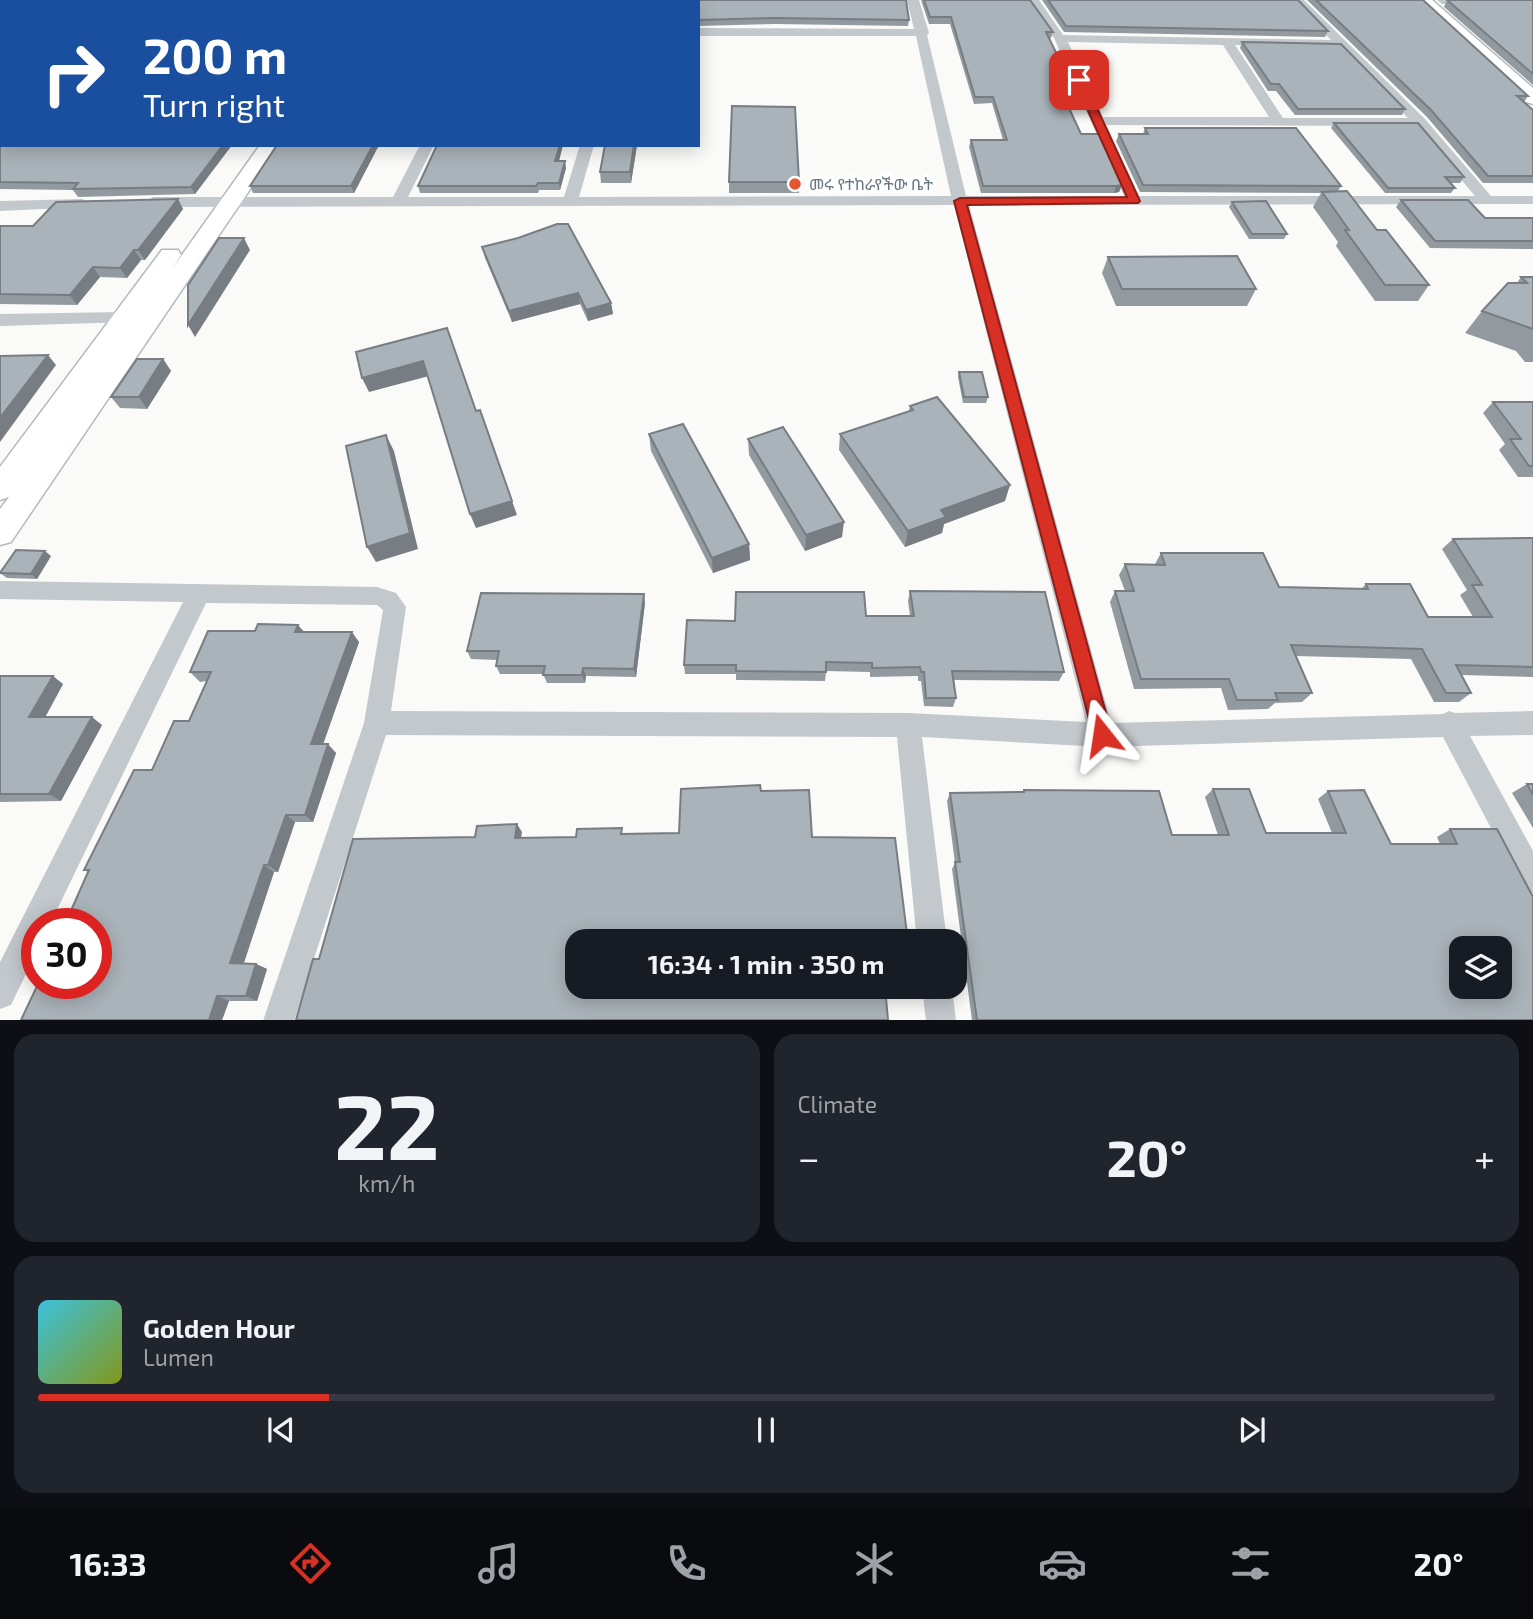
<!DOCTYPE html>
<meta charset="utf-8">
<style>
:root{--surface:#171b24;--page:#20242c;--text:#f1f3f6;--muted:#9ea1a6;--line:#363941;--accent:#d93025}
body{margin:0;font-family:"Exo 2","Noto Sans Ethiopic",sans-serif;background:var(--page);color:var(--text);height:100vh;display:flex;flex-direction:column;font-size:26px;white-space:nowrap}
*{box-sizing:border-box;margin:0}
p{font-size:23px;color:var(--muted)}
.icon{flex:none;width:38px;height:38px;fill:none;stroke:currentColor;stroke-width:2;stroke-linecap:round;stroke-linejoin:round}
.map{position:relative;height:1020px;overflow:hidden}
.panel{display:flex;flex-direction:column;gap:14px;padding:14px;background:#0d0f14;flex:1}
.panel>*{flex:none}
.hud{position:absolute;left:0px;top:0px;width:700px;height:147px;box-shadow:0 4px 18px #0003;background:#1a4fa0;color:#fff;overflow:hidden}
.fabs{position:absolute;left:1449px;top:936px;display:grid;gap:14px}
.fabs a{display:grid;place-items:center;width:63px;height:63px;border-radius:14px;background:var(--surface);box-shadow:0 4px 18px #0003;font-size:35px}
.speed{position:absolute;left:21px;top:908px;display:flex;gap:14px;font-size:35px;font-weight:700;text-align:center}
.speed>*{display:grid;place-content:center;width:91px;height:91px;border-radius:50%;background:var(--surface);box-shadow:0 4px 18px #0003;line-height:1}
.speed .limit{border:10px solid #d22;background:#fff;color:#111}
.pin{position:absolute;display:grid;place-items:center;width:60px;height:60px;color:#fff;margin:-30px;border-radius:14px;box-shadow:0 4px 10px #0006}
.me{position:absolute;width:77px;margin:-38px;rotate:345deg;stroke-linejoin:round;filter:drop-shadow(0 0 5px #0008)}
.turn{display:flex;align-items:center;gap:24px;height:147px;padding:0 28px;font-size:32px}
.turn .icon{width:91px;height:91px;stroke-width:2.5}
.turn b{display:block;font-size:49px;line-height:60px}
.big{font-size:52px;font-weight:700;line-height:1.1}
.panel .widget{flex:1;display:flex;flex-direction:column;justify-content:center;gap:10px;min-width:0;padding:0 24px;border-radius:21px;background:var(--page)}
.panel .dial{align-items:center;gap:0}
.dial b{font-size:91px;line-height:1}
.song{display:flex;align-items:center;gap:21px}
.cover{width:84px;height:84px;border-radius:10px;background:linear-gradient(135deg,hsl(190 70% 55%),hsl(70 70% 35%))}
.played{height:7px;border-radius:4px;background:linear-gradient(90deg,var(--accent) 20%,var(--line) 20%)}
.keys{display:flex;justify-content:space-around;direction:ltr}
.heat{display:flex;justify-content:space-between;align-items:center;font-size:38px;direction:ltr}
.panel .tiles{flex:1;display:grid;gap:14px;grid-template-columns:1fr 1fr}
.widget:last-child{grid-column:span 2}
.trip{position:absolute;left:565px;top:929px;width:402px;height:70px;border-radius:21px;background:var(--surface);box-shadow:0 4px 18px #0003;font-weight:700;line-height:70px;text-align:center}
.tabs{display:flex;height:112px;justify-content:space-around;align-items:center;background:#090b0e;color:var(--muted)}
.tabs .icon{width:49px;height:49px}
.tabs .active{color:var(--accent)}
.tabs b{font-size:32px;color:var(--text)}
.map>svg:first-child{display:block}
.lines{fill:none;stroke-linecap:round;stroke-linejoin:round}
.secondary-casing{stroke:#b3babf;stroke-width:3}
.street{fill:#c3c8cc;fill-rule:evenodd}
.secondary{fill:#fff;fill-rule:evenodd}
.wall{fill:#929a9f}
.shaded-wall{fill:#777d82}
.building{fill:#aab3b9;stroke:#777d82;stroke-width:2;fill-rule:evenodd}
.route{fill:#d93025;stroke:#8d1f18;stroke-width:2}
.poi-dot{fill:#e4572e;stroke:#fff;stroke-width:2.5}
.labels{text-anchor:middle;stroke-width:7;stroke-linejoin:round;paint-order:stroke}
.far-poi-label{font-size:16px;fill:#657683;stroke:#fff;text-anchor:start}
</style>
<div class="map">
<svg width="1533" height="1021" viewBox="0 0 1533 1021">
<rect width="100%" height="100%" fill="#fafaf8"/>
<g class="lines">
<g class="secondary-casing">
<path id="secondary" d="M1415 0H1432L1533 88V104L1526 102Z
M260 145H280L11 542 0 545V509L9 497 0 500V467L162 250H178L181 255 172 269Z"/>
</g>
<path class="street" d="M907 0H919L929 33 927 35 966 196H1124L1054 38 1027 0H1039L1063 35 1331 40 1292 0H1304L1425 119 1491 196H1533V204L969 205 1111 723 1443 714 1449 711 1455 713 1533 711V735L1470 736 1533 851V893L1523 889 1443 737 1102 747 922 737 947 942H917L897 737 386 735 294 1021H263L364 723 383 610 377 605 206 603 50 924H37V951L11 1005 0 1009V962L183 602 0 599V581L377 587 396 593 406 607 391 711 908 713 1086 722 954 205 153 207 145 202 153 197H393L420 145H434L408 197H564L580 145H594L579 197 951 196 916 36H698V28L914 29ZM1068 42 1223 45 1269 117H1103ZM1235 45 1339 48 1408 118H1283ZM1106 125 1416 126 1475 196H1139Z
M1437 0H1533V3L1442 4Z
M82 199 87 201 90 204 87 207 0 211V201Z
M123 312 129 314 132 318 129 322 0 326V314Z
M922 987H952L956 1021H926Z"/>
<use href="#secondary" class="secondary"/>
</g>
<path class="wall" d="M0 0H906L909 20 908 26 776 24 698 26V2H2V145H232L195 194 78 197 73 190 0 189Z
M921 0H1030L1053 32 1051 38H1049L1062 65 1061 72H1060L1069 91 1067 98H1064L1081 134 1122 185 1119 192 1114 193H981L969 147 971 140H1003L992 103 974 104 950 24H929Z
M1042 0H1298L1328 31 1325 37 1064 32Z
M1307 0H1423L1528 96 1524 102 1533 110V183H1483L1427 117Z
M1447 0H1533V85L1444 7Z
M1242 42 1405 109 1402 115H1295L1276 91H1268L1240 48Z
M1334 123 1464 177 1460 183H1450L1455 188 1451 193H1385L1331 128Z
M1145 128 1341 186 1338 191 1377 230 1429 285 1418 301H1375L1336 246 1338 242 1313 207 1321 193 1140 192 1116 141 1119 134H1143Z
M379 145 354 193H253L250 186Z
M437 145H563L559 161 566 168 560 190H539L538 193H420L418 186Z
M605 145H637L631 183H601L600 172Z
M729 182H799V193H729Z
M178 199 183 209 145 260H141L127 278 100 277 77 305 0 304V226H33Z
M1401 200 1485 218H1533V249L1430 248 1396 207Z
M1232 202 1287 234 1284 239H1249L1229 207Z
M482 247 611 303 613 314 588 321 580 304 512 322 485 258Z
M1108 257 1256 289 1247 306H1116L1102 273Z
M1521 277H1533V362H1525L1516 351 1465 333 1482 311 1517 283Z
M163 359 171 371 147 409 120 408 111 397Z
M959 372 988 397 986 403H963L958 377Z
M1493 402H1533V477H1518L1499 450 1505 444 1483 413Z
M910 406 1005 501 944 524 942 533 905 547 839 450 840 434 909 411Z
M649 434 749 544 750 560 713 573 651 451Z
M748 439 842 537 805 551 749 455Z
M1533 538V677L1461 675 1471 693 1459 702H1434L1411 659 1295 656 1312 693 1302 702 1275 703 1268 709 1228 710 1221 688 1134 689 1110 602 1115 591H1125L1119 575 1125 564H1155L1161 553 1279 587 1361 589 1366 584 1428 617H1473L1460 595 1467 590 1442 549 1453 539Z
M51 556 37 579 7 578 0 573Z
M910 591 1064 672 1059 681 954 680 956 698 953 707 924 706 921 681H918V676L870 677V672L826 671 825 681 736 680V674H685L684 665 735 621 866 616H910L908 601Z
M645 603 636 677 586 676 585 683H547L543 674H500L496 666 497 660 471 659 467 651Z
M304 632 359 642 323 744 336 753 313 822H295L278 872H274L243 963 256 964 267 969 257 1001H229L222 1020H21L88 872 84 870 152 770 189 721 207 681 200 682 190 672Z
M0 676 63 684 45 717 102 725 61 801 0 802Z
M1527 784H1533V828L1512 793Z
M1213 789 1266 833H1332L1318 799 1328 791 1391 844H1440L1437 837 1450 829H1497L1533 1020H972L952 869 955 863 947 801 950 793 1022 792 1024 790 1172 835H1218L1205 797Z"/>
<path class="shaded-wall" d="M223 145H232L195 194 191 187Z
M373 145H379L354 193 351 186Z
M560 145H563L557 168 555 161Z
M634 145H637L631 183 630 172Z
M565 161 566 168 560 190 559 183Z
M1122 185 1119 192 1114 193 1116 186Z
M178 199 183 209 145 260 138 250Z
M244 238 250 250 195 337 188 325Z
M134 250 141 260 127 278 120 268Z
M93 267 100 277 77 305 70 295Z
M578 293 580 304 512 322 509 311Z
M611 303 613 314 588 321 586 310Z
M48 355 56 365 0 442V418Z
M163 359 171 371 147 409 139 397Z
M423 361 429 376 369 392 362 378Z
M480 410 517 515 476 528 470 514Z
M386 435 394 451 418 549 376 562 367 547Z
M1010 485 1005 501 944 524 942 533 905 547 908 531 941 510Z
M844 522 842 537 805 551 806 535Z
M749 544 750 560 713 573 712 558Z
M45 551 51 556 37 579 31 574Z
M644 594 645 603 636 677 634 669Z
M298 625 306 634 295 632Z
M352 632 359 642 320 753 311 744Z
M583 668 586 676 585 683 582 675Z
M53 676 63 684 41 725 29 717Z
M92 717 102 725 61 801 49 794Z
M328 744 336 753 313 822 305 815Z
M286 815 295 822 278 872 268 865Z
M517 824 522 832 520 846 515 838Z
M264 865 274 872 242 969 230 963Z
M256 964 267 969 257 1001 246 996Z
M217 996 229 1001 222 1020H209Z"/>
<path class="building" d="M0 0H906L909 20 776 18 698 20V2H2V145H223L191 187 73 189 78 183 0 182Z
M924 0H1030L1053 32H1046L1062 65H1056L1069 91H1061L1081 134H1099L1122 185 1116 186H983L971 140H1007L993 97H975L951 17H930Z
M1048 0H1298L1328 31 1066 26Z
M1316 0H1423L1528 96H1517L1533 110V176H1488L1431 110Z
M1447 0H1533V74Z
M1242 42 1341 44 1405 109H1298L1279 84H1271Z
M732 106 795 107 799 182H729Z
M1334 123H1418L1464 177H1445L1455 188H1388Z
M1145 128H1296L1341 186 1143 185 1119 134H1148Z
M277 145H373L351 186H250Z
M437 145H560L555 161H565L559 183H538L536 186H418Z
M605 145H634L630 172H600Z
M1347 191 1377 230H1386L1429 285H1385L1345 230H1349L1322 192Z
M178 199 138 250H134L120 268 93 267 70 295 0 294V226H33L56 202Z
M1401 200H1468L1485 218H1533V241H1435Z
M1266 201 1287 234H1252L1232 202Z
M557 224H568L611 303 586 310 578 293 509 311 482 247 518 238Z
M219 238H244L188 325V285Z
M1237 256 1256 289H1122L1108 257Z
M1521 277H1533V329L1482 311 1508 283H1527Z
M447 328 476 411 480 410 512 501 470 514 423 361 362 378 356 352Z
M48 355 0 418V356Z
M137 359H163L139 397H111Z
M959 372H982L988 397H964Z
M937 397 1010 485 941 510 946 517 908 531 840 434 913 410 910 406Z
M1493 402H1533V466H1529L1510 439H1521Z
M683 424 749 544 712 558 649 434Z
M783 427 844 522 806 535 748 439Z
M386 435 410 533 367 547 346 446Z
M1533 538V667L1456 665 1471 693H1446L1422 649 1291 645 1312 693H1275L1278 700H1237L1229 679H1141L1115 591H1134L1125 564 1165 565 1161 553H1263L1279 587 1368 589 1366 584H1410L1428 617H1492L1472 585H1482L1453 539Z
M16 550 45 551 31 574 0 573Z
M910 591 1045 592 1064 672 952 671 956 698H926L924 672H921L920 667 872 668V663L826 662V672L736 671V665H684L687 620 735 621 736 592H864L866 616H914Z
M481 593 644 594 634 669 583 668 582 675H543L545 666H496L499 651H467Z
M258 624 298 625 295 632H352L311 744H328L305 815H286L268 865H264L230 963 256 964 246 996H217L209 1020H21L38 984H96V924H65L89 870H84L134 770H152L174 721H189L211 672H190L208 631H255Z
M0 676H53L29 717H92L49 794H0Z
M1527 784H1533V795Z
M760 785 761 791 809 790 812 837 895 838 908 942H578V987H885L888 1020H296L313 959H319L353 839 475 837 477 826 517 824 515 838 576 837 577 829 622 828 621 834 679 833 681 789Z
M1213 789H1249L1266 833H1346L1328 791 1364 790 1391 844H1457L1450 829H1497L1533 897V1020H977L955 862H960L950 793 1024 792V790L1159 791 1172 835H1229ZM1461 948H1500V987H1461Z"/>
<path class="route" d="M1079 77 1084 80 1140 201 1138 203 967 205 1112 735 1109 741 1102 744 1095 741 1093 735 954 201 960 198 1127 197 1074 80Z"/>
<circle class="poi-dot" cx="795" cy="184" r="7"/>
<g class="labels">
<g class="far-poi-label">
<text x="809" y="190">መሩ የተከራየችው ቤት</text>
</g>
</g>
</svg>
<div class="fabs">
<a><svg class="icon" aria-label="layers" viewBox="0 0 24 24"><path d="M12 4l9 5-9 5-9-5zM3 14l9 5 9-5"/></svg></a>
</div>
<div class="speed"><div class="limit">30</div></div>
<div class="pin" style="left:1079px;top:80px;background:#d93025"><svg class="icon" aria-label="arrive" viewBox="0 0 24 24"><path d="M6 21V4h12l-3 4 3 4H6"/></svg></div>
<svg class="me" style="left:1102px;top:735px" viewBox="-20 -20 40 40"><path d="M0-17L14 15 0 8-14 15z" fill="#d93025" stroke="#fff" stroke-width="4"/></svg>
<div class="trip">16:34 · 1 min · 350 m</div>
<div class="hud">
<div class="turn"><svg class="icon" aria-label="right" viewBox="0 0 24 24"><path d="M7 20v-9h11M14 6l5 5-5 5"/></svg><div><b>200 m</b>Turn right</div></div>
</div>
</div>
<section class="panel">
<div class="tiles">
<div class="widget dial"><b>22</b><p>km/h</p></div>
<div class="widget"><p>Climate</p>
<div class="heat"><a>−</a><b class="big">20°</b><a>+</a></div>
</div>
<div class="widget">
<div class="song"><i class="cover"></i><div><b>Golden Hour</b><p>Lumen</p></div></div>
<div class="played"></div>
<div class="keys"><svg class="icon" aria-label="previous" viewBox="0 0 24 24"><path d="M18 5L8 12l10 7zM5 5v14"/></svg><svg class="icon" aria-label="pause" viewBox="0 0 24 24"><path d="M8 5v14M16 5v14"/></svg><svg class="icon" aria-label="next" viewBox="0 0 24 24"><path d="M6 5l10 7-10 7zM19 5v14"/></svg></div>
</div>
</div>
</section>
<nav class="tabs">
<b>16:33</b>
<svg class="icon active" aria-label="directions" viewBox="0 0 24 24"><path d="M12 3l9 9-9 9-9-9zM9 14v-3h6M13 9l2 2-2 2"/></svg>
<svg class="icon" aria-label="music" viewBox="0 0 24 24"><path d="M9 18V5l10-2v13"/><circle cx="6" cy="18" r="3"/><circle cx="16" cy="16" r="3"/></svg>
<svg class="icon" aria-label="phone" viewBox="0 0 24 24"><path d="M5 4h4l2 5-3 2q2 4 5 5l2-3 5 2v4C11 20 4 13 5 4z"/></svg>
<svg class="icon" aria-label="climate" viewBox="0 0 24 24"><path d="M12 3v18M4 7l16 10M4 17L20 7"/></svg>
<svg class="icon" aria-label="car" viewBox="0 0 24 24"><path d="M5 17H2v-5l4-1 3-4h7l3 4 3 1v5h-3M9 17h6M6 11h13"/><circle cx="7" cy="17" r="2"/><circle cx="17" cy="17" r="2"/></svg>
<svg class="icon" aria-label="filters" viewBox="0 0 24 24"><path d="M4 7h16M4 17h16"/><circle cx="9" cy="7" r="2"/><circle cx="15" cy="17" r="2"/></svg>
<b>20°</b>
</nav>
